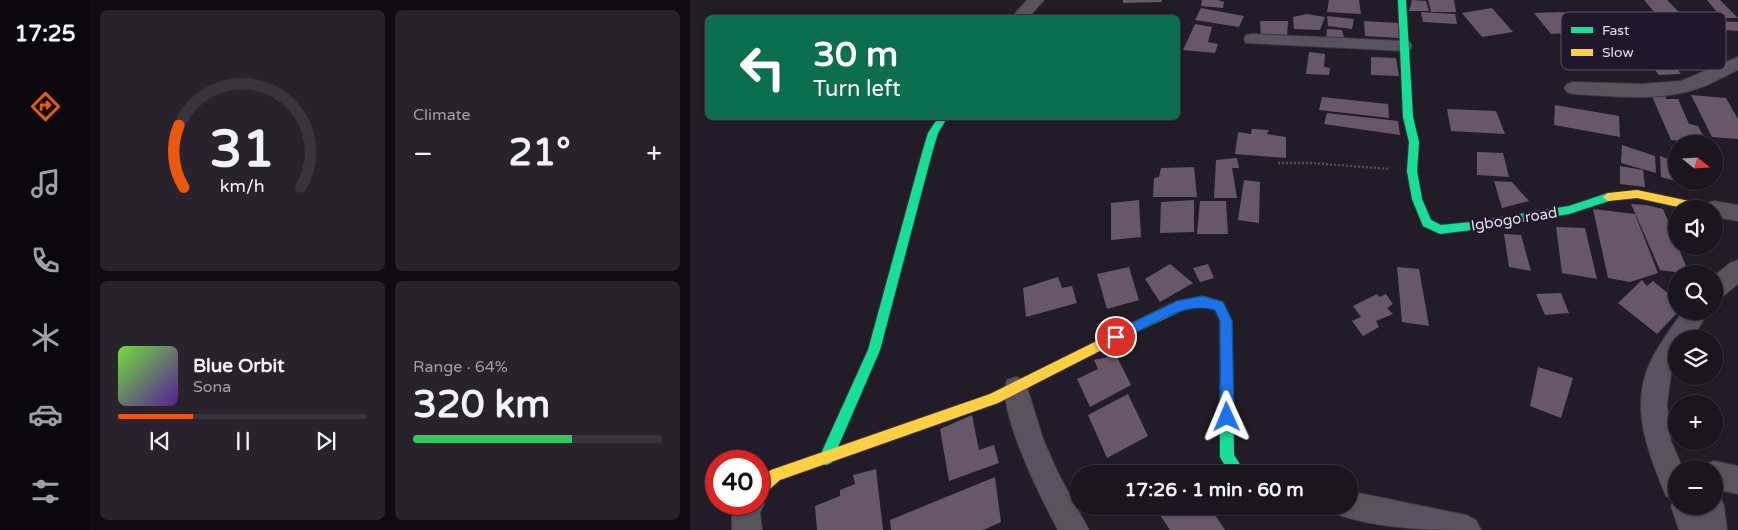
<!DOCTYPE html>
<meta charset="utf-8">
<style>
:root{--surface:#1a151e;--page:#27222b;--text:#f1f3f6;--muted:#9f9fa4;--line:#38343c;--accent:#ea580c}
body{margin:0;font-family:"Varela Round",sans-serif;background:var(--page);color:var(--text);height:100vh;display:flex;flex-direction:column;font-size:19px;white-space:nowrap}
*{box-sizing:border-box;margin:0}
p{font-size:16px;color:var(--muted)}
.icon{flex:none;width:28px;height:28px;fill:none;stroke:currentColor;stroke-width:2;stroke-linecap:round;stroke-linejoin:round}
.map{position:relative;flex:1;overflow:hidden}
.panel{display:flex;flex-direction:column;gap:10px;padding:10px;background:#0e0c10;width:600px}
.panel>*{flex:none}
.banner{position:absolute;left:15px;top:15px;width:475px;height:105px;border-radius:8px;box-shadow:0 1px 4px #0004,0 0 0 1px var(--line);background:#0b6e4f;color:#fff;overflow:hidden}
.needle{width:32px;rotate:108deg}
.tools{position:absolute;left:978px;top:135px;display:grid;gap:10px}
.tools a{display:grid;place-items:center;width:55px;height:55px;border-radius:50%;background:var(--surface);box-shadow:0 1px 4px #0004,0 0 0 1px var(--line);font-size:25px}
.speed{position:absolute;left:15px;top:450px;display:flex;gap:10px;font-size:25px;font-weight:700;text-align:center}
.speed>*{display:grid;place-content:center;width:65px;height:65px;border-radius:50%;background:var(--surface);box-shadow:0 1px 4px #0004,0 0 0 1px var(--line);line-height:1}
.speed .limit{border:8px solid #d22;background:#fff;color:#111}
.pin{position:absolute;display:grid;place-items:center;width:42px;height:42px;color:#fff;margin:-21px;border:2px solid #fff;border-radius:50%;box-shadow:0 1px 5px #0007}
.me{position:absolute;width:55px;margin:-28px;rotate:359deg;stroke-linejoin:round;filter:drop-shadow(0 0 4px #0008)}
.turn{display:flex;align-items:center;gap:18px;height:105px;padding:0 25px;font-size:22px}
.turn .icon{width:65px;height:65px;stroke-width:2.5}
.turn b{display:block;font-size:35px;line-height:42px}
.big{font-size:38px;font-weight:700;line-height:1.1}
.panel .card{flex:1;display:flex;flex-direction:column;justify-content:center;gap:8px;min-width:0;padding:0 18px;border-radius:8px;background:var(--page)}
.panel .dial{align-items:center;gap:0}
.dial svg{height:130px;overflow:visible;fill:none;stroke:var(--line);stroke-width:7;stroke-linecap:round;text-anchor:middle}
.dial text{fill:var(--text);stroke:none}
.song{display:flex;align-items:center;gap:15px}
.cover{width:60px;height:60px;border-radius:8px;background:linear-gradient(135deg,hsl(100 70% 55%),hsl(270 70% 35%))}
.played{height:5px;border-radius:2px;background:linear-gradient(90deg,var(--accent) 30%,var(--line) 30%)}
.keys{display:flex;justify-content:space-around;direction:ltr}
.heat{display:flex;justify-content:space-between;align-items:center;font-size:28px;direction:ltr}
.charge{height:8px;border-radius:4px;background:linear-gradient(90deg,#34c759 64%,var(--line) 0)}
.panel .tiles{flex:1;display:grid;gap:10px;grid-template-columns:repeat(2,1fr)}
.trip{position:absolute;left:380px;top:465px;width:288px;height:50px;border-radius:25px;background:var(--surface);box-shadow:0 1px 4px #0004,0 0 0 1px var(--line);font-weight:700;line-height:50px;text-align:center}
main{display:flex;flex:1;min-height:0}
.dock{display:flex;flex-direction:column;width:90px;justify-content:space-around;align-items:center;background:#0a080c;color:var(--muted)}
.dock .icon{width:35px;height:35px}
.dock .current{color:var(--accent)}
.dock b{font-size:22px;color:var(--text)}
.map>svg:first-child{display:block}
.building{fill:#675769}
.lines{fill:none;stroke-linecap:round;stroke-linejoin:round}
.street-casing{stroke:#3b3740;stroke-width:2}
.fast-casing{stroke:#3b3740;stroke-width:2}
.slow-casing{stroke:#3b3740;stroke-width:2}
.path{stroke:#534f58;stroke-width:2.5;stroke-dasharray:2 2;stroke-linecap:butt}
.street{fill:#58535e;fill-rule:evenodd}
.fast{fill:#16e098;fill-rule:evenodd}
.slow{fill:#ffcf43;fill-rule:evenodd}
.route{fill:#1a73e8;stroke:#114b97}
.labels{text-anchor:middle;stroke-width:5;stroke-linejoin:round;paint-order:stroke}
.street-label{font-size:15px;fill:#e3dded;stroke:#21172d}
.key{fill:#21172d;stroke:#5b5267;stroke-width:1}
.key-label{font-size:14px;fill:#e3dded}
</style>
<main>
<nav class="dock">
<b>17:25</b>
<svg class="icon current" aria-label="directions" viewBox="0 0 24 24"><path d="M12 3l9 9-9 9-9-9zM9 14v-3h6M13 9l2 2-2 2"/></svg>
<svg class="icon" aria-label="music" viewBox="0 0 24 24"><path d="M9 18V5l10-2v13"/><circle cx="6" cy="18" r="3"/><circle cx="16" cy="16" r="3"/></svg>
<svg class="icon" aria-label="phone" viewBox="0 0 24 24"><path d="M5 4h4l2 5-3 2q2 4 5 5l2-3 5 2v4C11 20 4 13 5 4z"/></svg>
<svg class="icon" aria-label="climate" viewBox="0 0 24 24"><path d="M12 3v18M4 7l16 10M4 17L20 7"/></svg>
<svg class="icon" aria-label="car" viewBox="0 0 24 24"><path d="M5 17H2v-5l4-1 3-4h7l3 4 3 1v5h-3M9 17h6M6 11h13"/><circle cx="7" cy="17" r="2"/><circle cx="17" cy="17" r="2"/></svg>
<svg class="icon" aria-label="filters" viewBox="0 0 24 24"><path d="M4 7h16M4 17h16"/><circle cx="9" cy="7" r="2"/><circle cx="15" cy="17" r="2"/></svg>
</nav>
<section class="panel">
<div class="tiles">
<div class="card dial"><svg viewBox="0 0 100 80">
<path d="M14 69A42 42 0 1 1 86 69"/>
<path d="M14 69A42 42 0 0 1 11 31" stroke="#ea580c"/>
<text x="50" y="56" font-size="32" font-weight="700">31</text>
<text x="50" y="72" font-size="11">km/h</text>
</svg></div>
<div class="card"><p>Climate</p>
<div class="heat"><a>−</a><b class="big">21°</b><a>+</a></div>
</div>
<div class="card">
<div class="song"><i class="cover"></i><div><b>Blue Orbit</b><p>Sona</p></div></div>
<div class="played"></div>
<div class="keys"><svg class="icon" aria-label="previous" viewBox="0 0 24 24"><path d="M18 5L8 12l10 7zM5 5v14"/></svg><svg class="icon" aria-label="pause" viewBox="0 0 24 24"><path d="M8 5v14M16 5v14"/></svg><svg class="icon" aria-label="next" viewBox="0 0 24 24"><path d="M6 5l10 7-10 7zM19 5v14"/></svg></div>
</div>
<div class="card"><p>Range · 64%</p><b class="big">320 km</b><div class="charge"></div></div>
</div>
</section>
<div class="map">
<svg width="1048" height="530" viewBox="0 0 1048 530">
<rect width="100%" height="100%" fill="#221c28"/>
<path class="building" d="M433 0H472V2L433 3Z
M512 0H528L534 2 533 8 511 6Z
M639 0H669L671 14 637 12Z
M722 0 736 1 739 11H719Z
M738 0H764L766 12H741Z
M954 0H977L993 16 971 20Z
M1017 0H1030L1048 18H1032Z
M511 8 554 16 549 27 505 20Z
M802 8 823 32 792 37 772 13Z
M731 12 765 14 767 24 733 22Z
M874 12 891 32 861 34 844 13Z
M617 14 635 17 630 30 604 29 603 17Z
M637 16 664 19 662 29 638 26Z
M570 21H598L597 38H571Z
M674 21 708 23 709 38 675 36Z
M1021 21 1048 22V31L1024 29Z
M505 24 522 27 518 42 528 44 525 53 493 50Z
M637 29 652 30 655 41 636 42Z
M956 30 991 74 969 75 934 32Z
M619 52 635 54 634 67 640 68 639 75 616 74Z
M681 57 706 58 709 76 681 75Z
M961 94H975L976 99H988L999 124 1008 126 1017 143 981 140Z
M1001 95 1036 98 1048 119V139L1022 137Z
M632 97 698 104 699 118 629 110Z
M865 105 929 116 930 137 864 125Z
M757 109 806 111 815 134 761 131Z
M637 113 708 121 710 135 634 124Z
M562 129 579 130 577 134 596 137V158L545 154 548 132 561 134Z
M932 145 965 156 966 173 931 163Z
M787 152 813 153 819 177 787 175Z
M970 156 986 162V181L971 177Z
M547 158 549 168H542L547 198H524L526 160Z
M930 166 953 170 955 187 930 184Z
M504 167 507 197H463L464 178 469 177 471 168Z
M554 180 570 182 569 223 548 220Z
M804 181 822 182 839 201 812 208Z
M449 200 451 237 421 240V203Z
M504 200V232L470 233 471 202Z
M510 201H536L538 234H507Z
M941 204 956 205 973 209 986 241V246H988L999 274 970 270Z
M903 209 945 214 968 273 940 282 918 278Z
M866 227 895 228 907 279 872 273Z
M814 234 831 235 841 271 819 267Z
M480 264 503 283 470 302 455 279Z
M518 264 524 278 510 282 503 268Z
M439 267 449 300 417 309 407 274Z
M707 267 729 269 739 326 712 322Z
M368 277 372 288 382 286 387 303 336 317 333 288Z
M952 280 957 286 963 281 986 300V311H989L967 334 928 303Z
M871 293 879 313 855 315 846 294Z
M687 294 689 297 696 294 703 304 697 308 703 314 686 321 689 327 673 336 662 321 671 317 663 306Z
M425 353 441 385 400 407 387 379 408 369 404 360 414 358Z
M848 367 883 378 871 418 840 406Z
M438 394 458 436 417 458 398 415Z
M282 415 289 450 304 445 309 463 259 481 250 429Z
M186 469 193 530H127L125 506 150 496V490L165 484 163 475Z
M305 477 311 522 293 530H201L200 520Z
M476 506H519L535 530H480L468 512Z"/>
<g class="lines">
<g class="street-casing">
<path id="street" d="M337 0H354L338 18H321Z
M562 34 714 41 720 42 722 46 720 50 714 51 556 43 554 39 556 35Z
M1048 57V70C1034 76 1021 85 1006 89 967 102 923 96 883 94L877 92 874 88 877 84 883 82 951 84 991 81Z
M1024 201 1048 205V221L1024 217V209H1014L1017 203Z
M1048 260V284L1032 297 1024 300V276L1040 263Z
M993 311H1019L1002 339H986V365L981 374 977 404 981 441 993 469H986V506H1024V493L1030 496 1034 506 1037 530H989L981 506 984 499 976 496C960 457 941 413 957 370 965 349 980 330 993 311Z
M326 377 335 380 353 439 368 473 399 530H368C353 502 305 408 317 380Z
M1024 461 1048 466V494L1024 489V469H1013L1014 465Z
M659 491 776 515 786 520 791 530C743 530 694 530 649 515L645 506H659Z
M69 493 74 504 70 513 72 530H42V513L45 504H69Z"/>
</g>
<g class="fast-casing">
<path id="fast" d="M708 0H716L723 117 729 142 727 171 732 199 741 220 751 225 781 222 879 206 918 193 922 194 923 197 922 200 879 214 781 230 750 234 733 226 722 199 717 171 719 142 713 117Z
M248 118H257L248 133 242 153 190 350 141 463 136 465 131 463 129 458 178 350 232 153 238 133Z
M513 296 533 302 542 321 544 455 556 474H540L530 457V321L525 310 513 306 493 310 431 339 427 338 425 334 427 330 487 301Z"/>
</g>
<g class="slow-casing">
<path id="slow" d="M947 190 1018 205 1023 209H997L947 198 918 201 913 197 918 193Z
M431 329 435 330 437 334 435 338 308 403 90 480 74 494 69 496V480L81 470 300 394Z"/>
</g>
<path class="path" d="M588 163H621L700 169"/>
<use href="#street" class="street"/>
<use href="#fast" class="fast"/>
<use href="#slow" class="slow"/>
</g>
<path class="route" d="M512 296 533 302 542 321 544 417 542 422 537 424 533 422 531 417 530 321 525 310C490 300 457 330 426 342L422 341 420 337 422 333 487 301Z"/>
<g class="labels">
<g class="street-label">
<text transform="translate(824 219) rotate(-9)" y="5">Igbogo road</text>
</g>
</g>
<rect x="871" y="12" width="165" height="58" rx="8" class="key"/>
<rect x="881" y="27" width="22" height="6" fill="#16e098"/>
<rect x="881" y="49" width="22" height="7" fill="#ffcf43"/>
<g class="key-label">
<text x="912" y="35">Fast</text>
<text x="912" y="57">Slow</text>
</g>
</svg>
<div class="tools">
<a><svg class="needle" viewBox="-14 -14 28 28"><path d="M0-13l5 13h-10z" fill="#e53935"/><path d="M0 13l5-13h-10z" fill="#9f9fa4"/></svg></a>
<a><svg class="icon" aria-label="sound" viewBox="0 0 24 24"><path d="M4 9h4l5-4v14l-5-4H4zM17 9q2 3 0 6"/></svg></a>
<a><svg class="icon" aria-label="search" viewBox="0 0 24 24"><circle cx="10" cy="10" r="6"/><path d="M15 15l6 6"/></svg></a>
<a><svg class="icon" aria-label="layers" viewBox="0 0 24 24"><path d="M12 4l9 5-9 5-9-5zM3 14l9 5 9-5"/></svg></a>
<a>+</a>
<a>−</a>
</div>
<div class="speed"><div class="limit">40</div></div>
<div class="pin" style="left:426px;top:337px;background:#d93025"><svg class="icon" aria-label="arrive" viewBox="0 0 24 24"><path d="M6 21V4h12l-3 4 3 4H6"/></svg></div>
<svg class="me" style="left:537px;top:417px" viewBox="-20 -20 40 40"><path d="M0-17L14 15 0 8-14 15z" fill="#1a73e8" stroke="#fff" stroke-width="4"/></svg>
<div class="trip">17:26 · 1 min · 60 m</div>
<div class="banner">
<div class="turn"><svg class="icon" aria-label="left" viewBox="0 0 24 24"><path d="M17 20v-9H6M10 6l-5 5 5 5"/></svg><div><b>30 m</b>Turn left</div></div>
</div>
</div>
</main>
